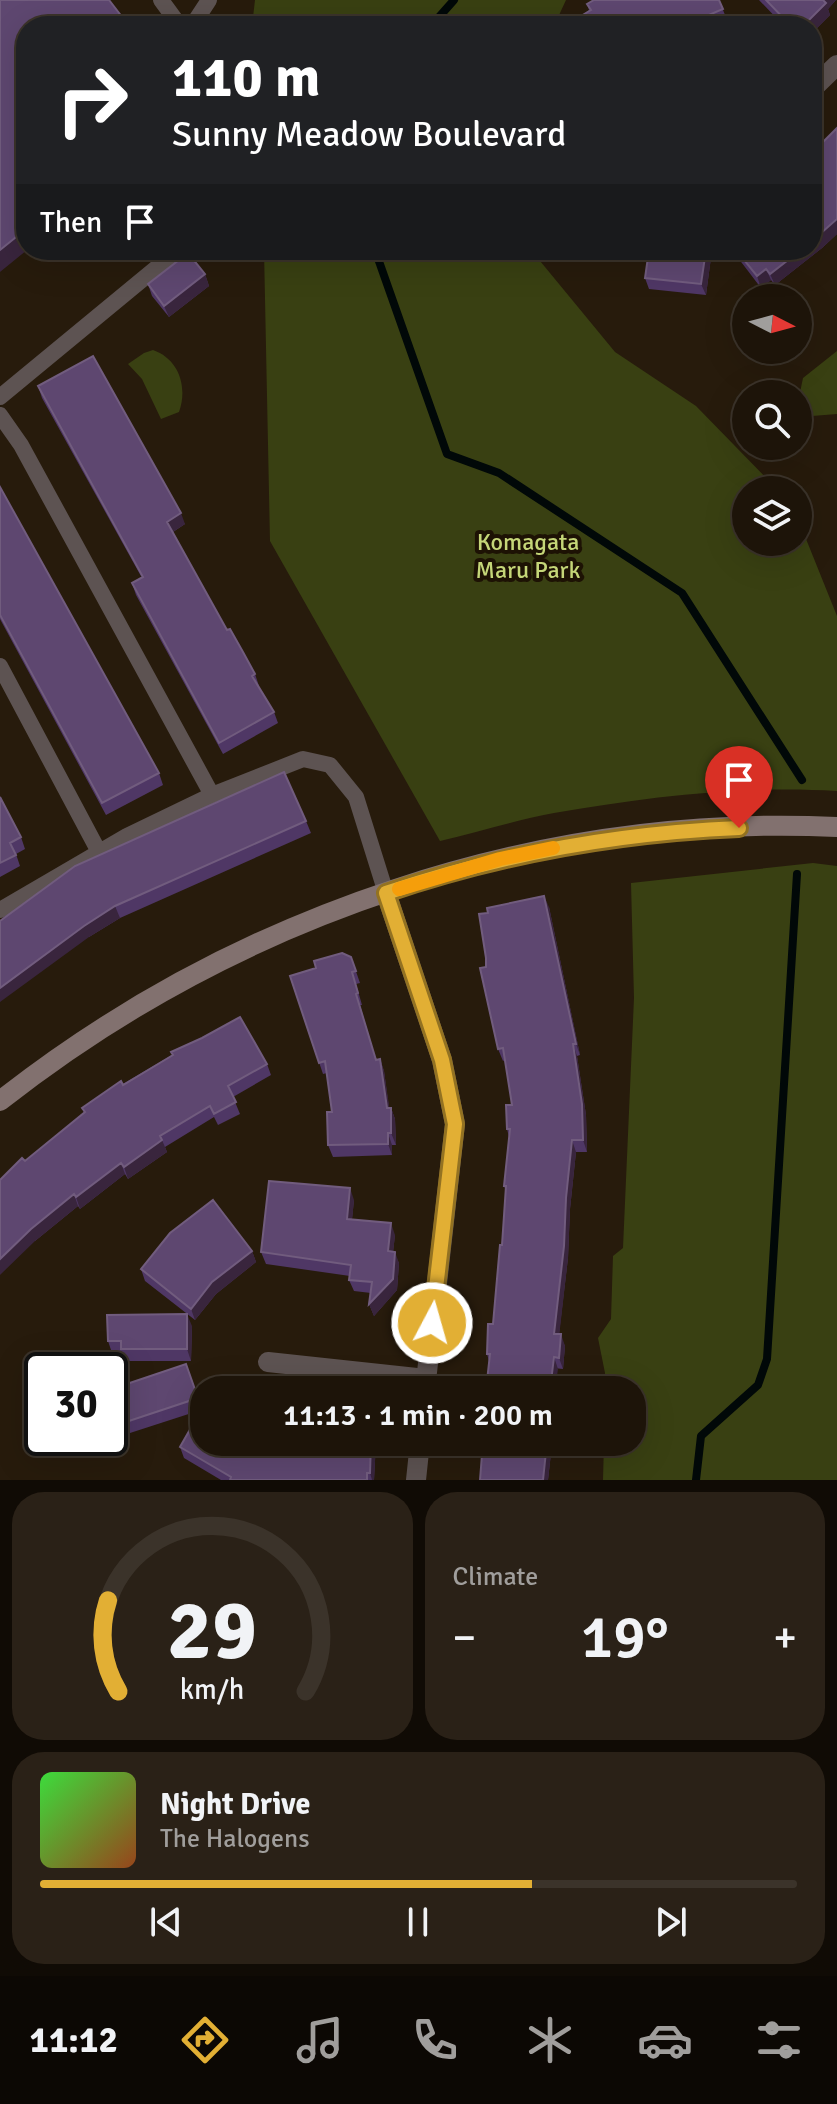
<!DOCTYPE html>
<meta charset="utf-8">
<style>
:root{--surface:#1d1409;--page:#2a2117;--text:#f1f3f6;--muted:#a09e9c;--line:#3b332a;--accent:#e2af34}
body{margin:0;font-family:Signika,sans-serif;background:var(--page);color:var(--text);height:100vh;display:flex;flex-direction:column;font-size:30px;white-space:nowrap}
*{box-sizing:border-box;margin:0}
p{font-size:26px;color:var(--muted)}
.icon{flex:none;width:44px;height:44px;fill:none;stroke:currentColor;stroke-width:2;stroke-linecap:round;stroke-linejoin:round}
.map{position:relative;height:1480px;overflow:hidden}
.sheet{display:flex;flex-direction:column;gap:12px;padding:12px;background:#100b05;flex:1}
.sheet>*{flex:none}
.top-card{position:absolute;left:16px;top:16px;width:806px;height:244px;border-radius:32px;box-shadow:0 8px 32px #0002,0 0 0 2px var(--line);background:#202124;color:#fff;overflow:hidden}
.needle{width:52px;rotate:96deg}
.tools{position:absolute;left:732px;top:284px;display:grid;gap:16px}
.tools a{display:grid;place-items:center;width:80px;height:80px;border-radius:50%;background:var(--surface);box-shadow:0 8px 32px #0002,0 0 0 2px var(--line);font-size:40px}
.speed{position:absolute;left:24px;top:1352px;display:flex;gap:16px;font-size:40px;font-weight:700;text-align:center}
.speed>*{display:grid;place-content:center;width:104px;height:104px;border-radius:50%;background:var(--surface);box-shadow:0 8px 32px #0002,0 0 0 2px var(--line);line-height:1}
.speed .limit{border:4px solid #111;border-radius:12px;background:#fff;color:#111}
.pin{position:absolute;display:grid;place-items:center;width:68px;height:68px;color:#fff;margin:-82px -34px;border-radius:50% 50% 50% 0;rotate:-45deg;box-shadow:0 0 8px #0007}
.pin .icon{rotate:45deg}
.me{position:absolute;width:88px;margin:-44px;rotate:6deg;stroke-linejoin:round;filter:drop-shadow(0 0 6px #0008)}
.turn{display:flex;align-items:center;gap:28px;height:168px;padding:0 24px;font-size:36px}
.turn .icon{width:104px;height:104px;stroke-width:2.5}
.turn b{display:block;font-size:56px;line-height:68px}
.then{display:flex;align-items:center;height:76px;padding:0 24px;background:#0003;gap:16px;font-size:30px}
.big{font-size:60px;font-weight:600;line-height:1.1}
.sheet .tile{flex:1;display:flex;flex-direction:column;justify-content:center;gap:12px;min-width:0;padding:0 28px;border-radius:32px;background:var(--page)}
.sheet .dial{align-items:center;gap:0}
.dial svg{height:208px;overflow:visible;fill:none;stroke:var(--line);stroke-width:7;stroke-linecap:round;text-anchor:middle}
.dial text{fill:var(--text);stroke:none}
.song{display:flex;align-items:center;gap:24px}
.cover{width:96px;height:96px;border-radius:12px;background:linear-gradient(135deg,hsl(120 70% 55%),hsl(20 70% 35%))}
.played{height:8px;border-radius:4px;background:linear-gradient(90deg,var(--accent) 65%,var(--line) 65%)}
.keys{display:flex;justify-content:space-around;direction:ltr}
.heat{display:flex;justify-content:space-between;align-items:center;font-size:44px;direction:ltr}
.sheet .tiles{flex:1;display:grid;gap:12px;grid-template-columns:1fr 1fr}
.tile:last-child{grid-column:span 2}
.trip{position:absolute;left:190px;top:1376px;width:456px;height:80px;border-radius:32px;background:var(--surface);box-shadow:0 8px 32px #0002,0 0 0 2px var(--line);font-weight:600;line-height:80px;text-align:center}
.tab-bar{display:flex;height:128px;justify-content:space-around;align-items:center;background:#0c0804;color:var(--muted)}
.tab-bar .icon{width:56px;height:56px}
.tab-bar .active{color:var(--accent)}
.tab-bar b{font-size:36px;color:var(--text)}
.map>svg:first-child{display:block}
.green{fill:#394012}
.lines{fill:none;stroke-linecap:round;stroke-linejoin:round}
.stream{stroke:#010808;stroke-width:8}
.lane{stroke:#5d5352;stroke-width:16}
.street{stroke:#5d5352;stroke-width:20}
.secondary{stroke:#82716f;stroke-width:20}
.wall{fill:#4f3765}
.shaded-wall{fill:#39253d}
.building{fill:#5e4770;stroke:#715c7e;stroke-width:2}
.route-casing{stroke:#937222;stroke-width:20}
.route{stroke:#e2af34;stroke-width:14}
.slow{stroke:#f59e0b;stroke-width:14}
.labels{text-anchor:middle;stroke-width:8;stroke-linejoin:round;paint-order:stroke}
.park-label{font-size:24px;fill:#c5d678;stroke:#1d1204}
</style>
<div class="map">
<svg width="837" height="1480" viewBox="0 0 837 1480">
<rect width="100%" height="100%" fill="#271b0c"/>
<path class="green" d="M255 0H566L554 26H252Z
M264 250H531L615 352 696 406 778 490H746V542H798V519L837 616V791C744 785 646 797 554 813 516 820 478 832 440 841L270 541Z
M153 350C179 359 188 387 179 412L161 419 142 379 128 364 144 353Z
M837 351V414L812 416 798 402 803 378Z
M813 863 837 866V1480H603L604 1442H632V1390H605V1373L598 1338 611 1319 613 1256 623 1248 634 998 631 883Z"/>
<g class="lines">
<path class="stream" d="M431 26 454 0
M375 250 447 454 499 473 682 593 802 780
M696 1480 701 1436 758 1385 767 1359 797 874"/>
<path class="lane" d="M161 0 180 26
M192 26 209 0
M0 397 178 250
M0 415 21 445 212 795
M0 666 99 852
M0 910 127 836 212 795 303 759 330 765 356 797 386 893"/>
<path class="street" d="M812 89 837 65
M386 893 442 1060 455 1124 425 1390
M268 1362 426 1379
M416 1480 420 1442"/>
<path class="secondary" d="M0 1101C235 916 537 813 837 827"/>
</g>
<path class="wall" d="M719 0 727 20 714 26H585L581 16 589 10 587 4Z
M759 0H836L828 9 830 15 812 33V26H784Z
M837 128V234L822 248 775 285 771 280 761 288 732 250H812Z
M712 250 706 295 649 289 645 278Z
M205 274 209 286 169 317 152 296 148 284Z
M38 386 185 524 173 532 227 630 255 674 259 686H258L274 712 278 723 223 754 136 595 132 583 142 578 42 398Z
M0 487 159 773 163 785 106 815 0 619Z
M0 797 21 837 25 849 16 854 20 866 0 877Z
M306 821 311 833 120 918 89 937 0 921Z
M549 907 580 1055 577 1056 586 1115 587 1152H576L570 1209 568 1258 559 1334 565 1346 563 1369 489 1361 487 1354 493 1324 502 1245 506 1191 504 1186 509 1137 507 1129 512 1105 505 1060 503 1061 498 1049 486 967Z
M351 957 360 983 356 984 362 1005H360L376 1060 380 1059 384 1071 389 1108H391L395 1119 396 1145H392V1155L333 1157 328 1145 332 1112 327 1073 323 1074 290 976Z
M172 1055 267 1064 271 1075 233 1097 240 1114 218 1125 214 1117 165 1147 167 1152 128 1179 125 1174 80 1209 78 1206 35 1241 25 1161 84 1113 82 1108Z
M354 1200 352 1219 395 1235 393 1252 399 1263 397 1290 374 1316 369 1304 371 1293 354 1291 349 1280 350 1276 266 1264 261 1252Z
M252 1251 256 1262 216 1294 195 1320 145 1281 141 1269Z
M192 1326 191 1361H126L123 1353H112L108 1341Z
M186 1364 202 1409 204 1442H376L374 1480H221L184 1458 180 1447 201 1410 130 1433 115 1388Z
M480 1442H558L557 1453H551L548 1480H480L483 1448Z"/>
<path class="shaded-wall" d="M822 0H836L828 9 830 15 812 33V26H803Z
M837 219V234L822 248 775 285 770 274 801 250H812V241Z
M26 229V250H27L0 272V250Z
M706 250H712L706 295 701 284Z
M766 269 771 280 761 288 757 276Z
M205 274 209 286 169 317 164 306Z
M181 513 185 524 171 533 167 522Z
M544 896 549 907 580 1055 576 1044Z
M115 906 120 918 89 937 0 1002V988L84 926Z
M573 1044 577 1056 586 1115 587 1152 583 1140Z
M380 1059 384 1071 391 1119 387 1108Z
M391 1108 395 1119 396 1145 391 1133Z
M388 1133 392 1145V1155L388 1144Z
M162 1140 167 1152 128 1179 124 1167Z
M572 1140 576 1152 570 1209 568 1258 558 1346 554 1334Z
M121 1163 125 1174 80 1209 76 1197Z
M350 1188 354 1200 351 1230 347 1219Z
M74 1194 78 1206 35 1241 0 1275V1259L31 1229Z
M391 1223 395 1235 392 1262 388 1251Z
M252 1251 256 1262 216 1294 195 1320 191 1309 212 1282Z
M395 1252 399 1263 397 1290 374 1316 369 1304Z
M187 1314 192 1326 191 1361 187 1349Z
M561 1334 565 1346 563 1369 559 1358Z
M554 1357 558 1369 555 1390H550Z
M371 1442H376L374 1480H372L370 1473Z
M547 1442 551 1453 548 1480H543Z
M553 1442H558L557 1453Z"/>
<path class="building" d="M0 0H109L129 26H26V229L0 250Z
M594 0H719L723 9 690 23 686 15 660 26H588L581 16 591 10 587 4Z
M766 0H823L826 3 803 26H791Z
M837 128V219L812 241V153Z
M649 250H687V252L690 250H706L701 284 645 278Z
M736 250H801L770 274 766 269 757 276Z
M188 253 205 274 164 306 148 284Z
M93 356 181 513 167 522 227 630 230 629 243 652 255 674 252 676 274 712 219 743 132 583 143 577 38 386Z
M0 487 159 773 102 803 0 615Z
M284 772 306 821 115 906 84 926 0 988V921L75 866Z
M0 797 21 837 10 843 16 855 0 863Z
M544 896 576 1044H573L582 1104 583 1140H572L566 1198 564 1246 554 1334H561L559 1358 554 1357 550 1390H486L490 1354H487L488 1324H493L500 1245H502L506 1186H504L510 1129H507L506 1105H512L503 1048 498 1049 480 968 486 967V958L479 914 488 913 487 908Z
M342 953 351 957 356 971 352 972 358 993 356 994 376 1060 380 1059 387 1108H391V1133H388V1144L328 1145 327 1112H332L325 1061 319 1063 290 976 316 968 314 961Z
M240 1017 267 1064 228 1086 236 1102 214 1114 210 1106 160 1136 162 1140 124 1167 121 1163 76 1197 74 1194 31 1229 0 1259V1180L22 1158 25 1161 85 1112 82 1108 121 1081 123 1085 173 1055 171 1052 202 1038Z
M269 1181 350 1188 347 1219 391 1223 388 1251 395 1252 393 1279 369 1304 372 1282 349 1280 351 1265 261 1252Z
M213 1200 252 1251 212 1282 191 1309 141 1269 170 1233Z
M187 1314V1349H121V1341H108L107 1315Z
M186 1364 198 1398 126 1422 115 1388Z
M204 1405V1442H371L370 1473H367V1480H230L231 1477 180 1447Z
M483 1442H547L543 1480H480Z"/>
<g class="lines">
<g class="route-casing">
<path id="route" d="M432 1323 455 1124 442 1060 386 893C501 854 617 833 739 828"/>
</g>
<use href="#route" class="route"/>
<path class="slow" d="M399 889 500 859 553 848"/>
</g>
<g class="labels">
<g class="park-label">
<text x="528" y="550">Komagata<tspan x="528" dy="28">Maru Park</tspan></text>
</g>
</g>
</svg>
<div class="tools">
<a><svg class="needle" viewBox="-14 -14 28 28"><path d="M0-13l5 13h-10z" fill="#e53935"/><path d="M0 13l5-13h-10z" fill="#a09e9c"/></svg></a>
<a><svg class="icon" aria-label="search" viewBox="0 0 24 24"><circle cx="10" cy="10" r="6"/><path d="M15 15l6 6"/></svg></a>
<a><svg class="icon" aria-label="layers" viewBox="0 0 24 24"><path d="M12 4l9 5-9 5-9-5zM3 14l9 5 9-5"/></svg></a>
</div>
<div class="speed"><div class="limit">30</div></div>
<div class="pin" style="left:739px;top:828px;background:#d93025"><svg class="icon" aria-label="arrive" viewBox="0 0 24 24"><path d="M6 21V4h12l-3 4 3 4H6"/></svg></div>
<svg class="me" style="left:432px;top:1323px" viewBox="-20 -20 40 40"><circle r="17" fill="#e2af34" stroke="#fff" stroke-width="3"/><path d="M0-11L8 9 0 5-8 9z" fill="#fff"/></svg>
<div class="trip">11:13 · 1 min · 200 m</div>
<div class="top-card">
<div class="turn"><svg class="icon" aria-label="right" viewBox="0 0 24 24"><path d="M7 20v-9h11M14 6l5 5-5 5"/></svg><div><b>110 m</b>Sunny Meadow Boulevard</div></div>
<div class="then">Then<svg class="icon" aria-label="arrive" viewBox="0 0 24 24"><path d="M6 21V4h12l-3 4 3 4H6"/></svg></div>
</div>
</div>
<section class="sheet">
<div class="tiles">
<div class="tile dial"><svg viewBox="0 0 100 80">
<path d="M14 69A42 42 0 1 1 86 69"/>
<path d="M14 69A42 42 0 0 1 10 34" stroke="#e2af34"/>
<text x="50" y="56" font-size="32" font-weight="700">29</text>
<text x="50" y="72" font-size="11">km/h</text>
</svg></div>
<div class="tile"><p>Climate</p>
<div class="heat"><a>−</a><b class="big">19°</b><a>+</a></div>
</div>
<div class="tile">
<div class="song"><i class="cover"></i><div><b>Night Drive</b><p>The Halogens</p></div></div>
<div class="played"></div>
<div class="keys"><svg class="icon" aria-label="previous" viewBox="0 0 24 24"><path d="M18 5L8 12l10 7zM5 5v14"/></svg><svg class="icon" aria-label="pause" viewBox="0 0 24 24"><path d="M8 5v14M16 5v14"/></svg><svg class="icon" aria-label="next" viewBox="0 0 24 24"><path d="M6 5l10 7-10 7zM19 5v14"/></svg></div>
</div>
</div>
</section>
<nav class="tab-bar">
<b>11:12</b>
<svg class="icon active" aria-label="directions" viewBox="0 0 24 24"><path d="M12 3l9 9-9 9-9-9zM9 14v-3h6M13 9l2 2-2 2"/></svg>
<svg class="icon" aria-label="music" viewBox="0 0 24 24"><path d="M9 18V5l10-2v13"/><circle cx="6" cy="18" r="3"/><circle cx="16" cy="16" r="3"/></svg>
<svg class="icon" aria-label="phone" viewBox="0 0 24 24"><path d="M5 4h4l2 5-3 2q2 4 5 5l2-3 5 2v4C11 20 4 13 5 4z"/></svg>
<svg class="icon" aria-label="climate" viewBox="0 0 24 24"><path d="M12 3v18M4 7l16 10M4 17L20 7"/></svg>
<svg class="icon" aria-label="car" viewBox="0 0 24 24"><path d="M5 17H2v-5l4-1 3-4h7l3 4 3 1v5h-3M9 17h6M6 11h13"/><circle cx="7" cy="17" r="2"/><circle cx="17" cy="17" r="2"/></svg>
<svg class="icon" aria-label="filters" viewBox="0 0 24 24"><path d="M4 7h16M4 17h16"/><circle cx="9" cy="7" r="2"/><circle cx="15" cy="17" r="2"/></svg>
</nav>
